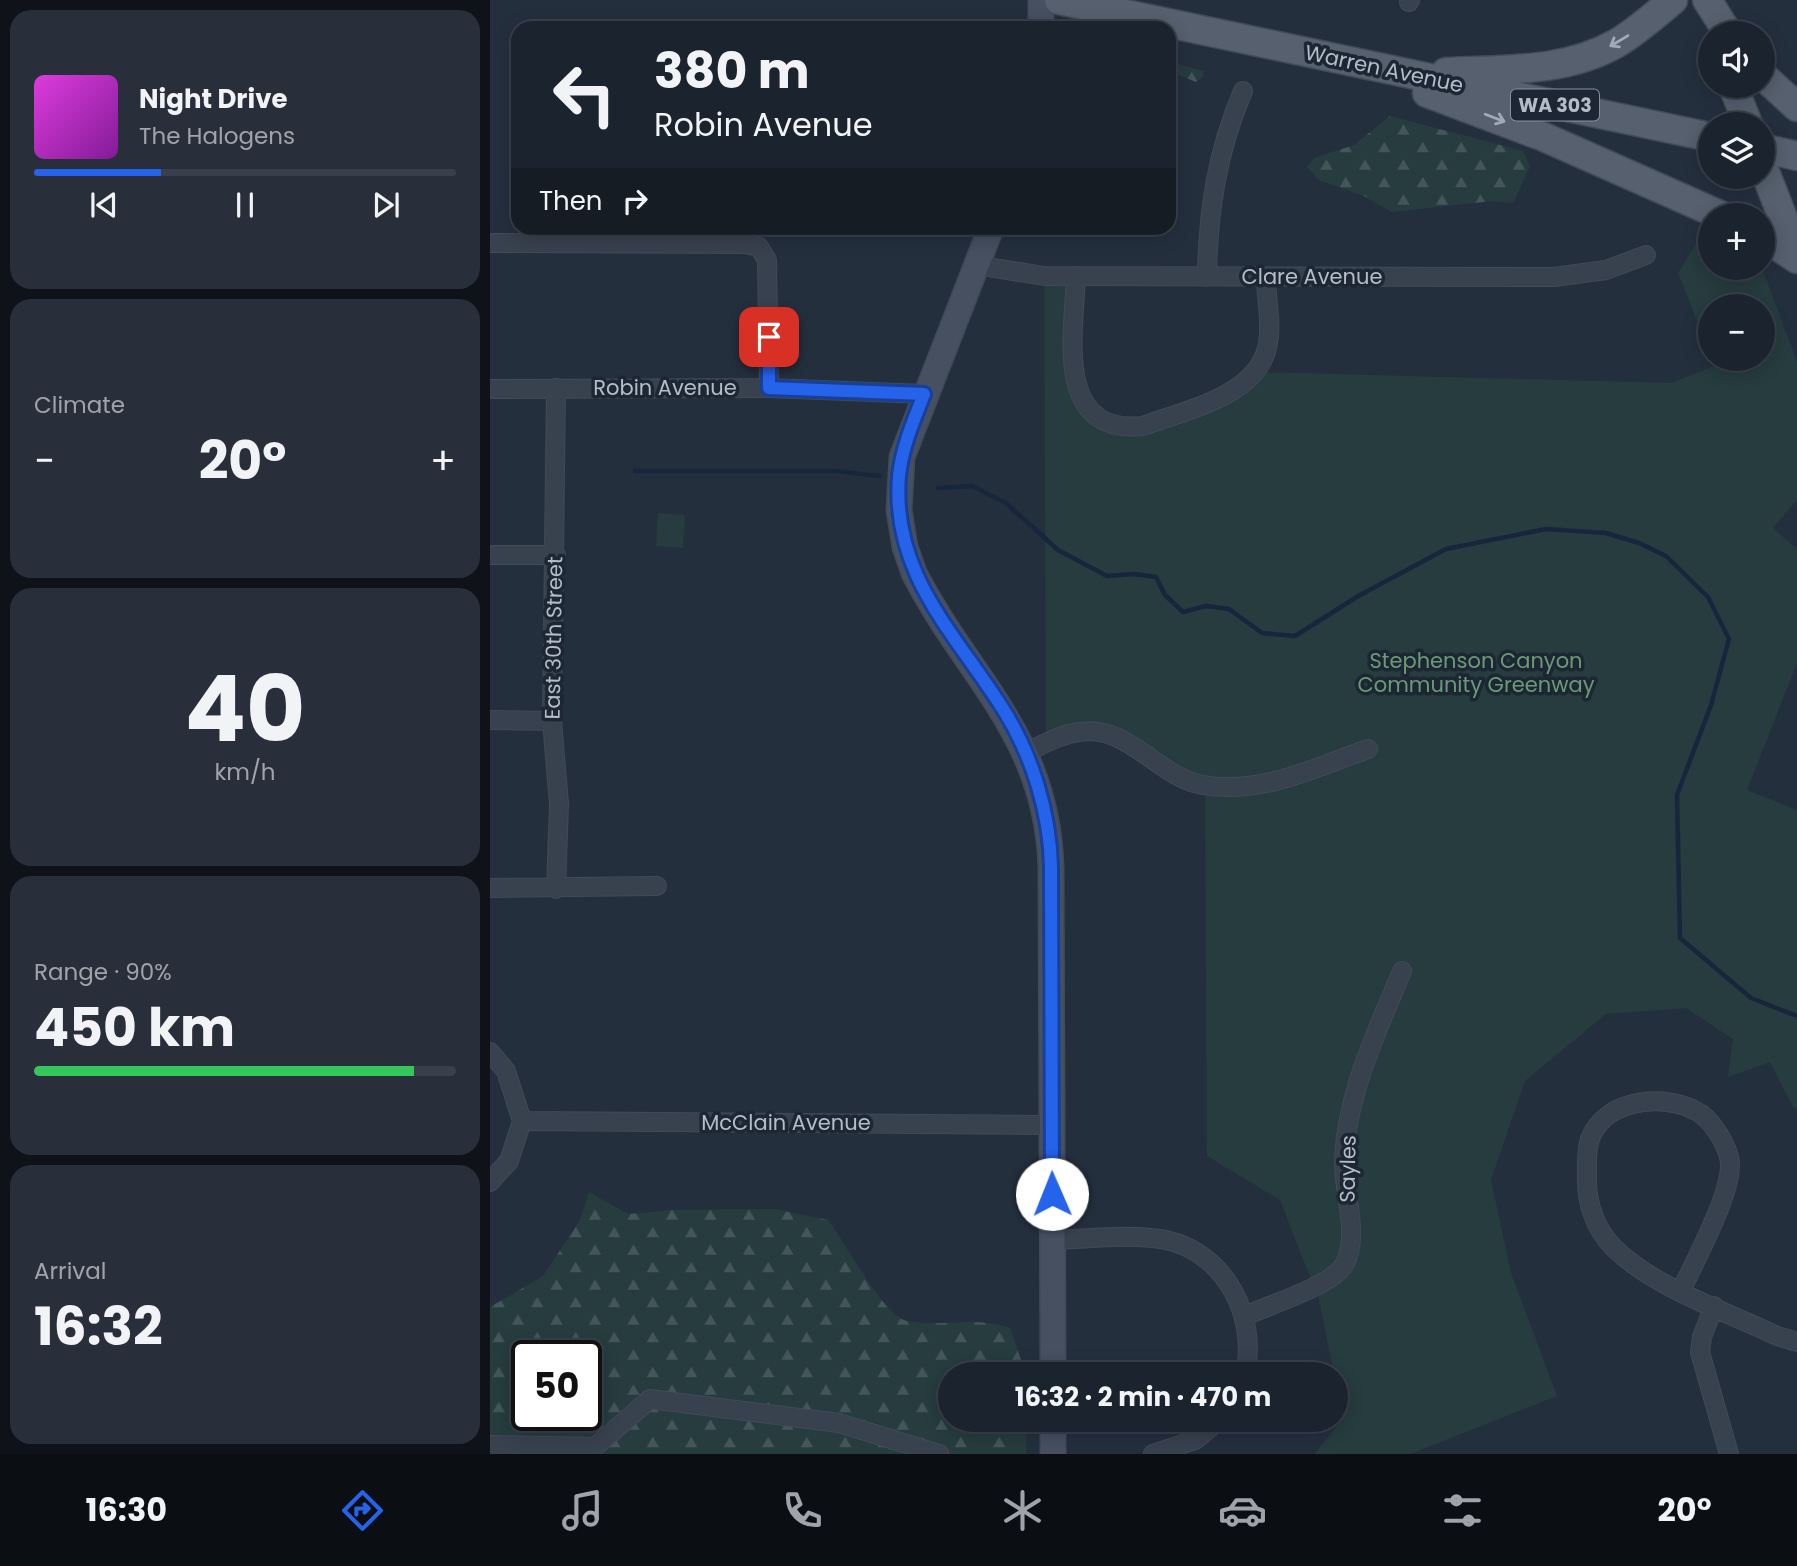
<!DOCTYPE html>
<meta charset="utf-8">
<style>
:root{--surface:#1b232e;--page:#282f3a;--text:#f1f3f6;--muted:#a0a4aa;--line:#39404a;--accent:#2563eb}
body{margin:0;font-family:Poppins,sans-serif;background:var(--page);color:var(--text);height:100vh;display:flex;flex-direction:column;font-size:26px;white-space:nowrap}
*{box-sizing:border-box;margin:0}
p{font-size:23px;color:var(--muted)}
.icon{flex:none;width:38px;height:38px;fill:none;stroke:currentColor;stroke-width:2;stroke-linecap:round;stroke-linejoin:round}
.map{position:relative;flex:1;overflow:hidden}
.details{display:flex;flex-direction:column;gap:10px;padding:10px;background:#0f1319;width:490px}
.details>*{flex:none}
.banner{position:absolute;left:21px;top:21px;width:665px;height:214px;border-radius:21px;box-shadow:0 4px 18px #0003,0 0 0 2px var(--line);background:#1b232e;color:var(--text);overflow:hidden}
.fabs{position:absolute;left:1208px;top:21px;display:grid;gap:14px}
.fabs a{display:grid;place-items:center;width:77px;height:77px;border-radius:50%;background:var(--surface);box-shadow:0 4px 18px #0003,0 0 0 2px var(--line);font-size:35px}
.speed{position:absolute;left:21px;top:1340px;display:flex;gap:14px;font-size:35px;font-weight:700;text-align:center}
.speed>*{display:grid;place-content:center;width:91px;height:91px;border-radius:50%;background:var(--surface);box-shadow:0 4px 18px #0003,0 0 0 2px var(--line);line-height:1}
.speed .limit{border:4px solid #111;border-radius:10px;background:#fff;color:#111}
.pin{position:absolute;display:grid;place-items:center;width:60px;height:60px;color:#fff;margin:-30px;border-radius:14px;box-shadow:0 4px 10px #0006}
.me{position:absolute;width:77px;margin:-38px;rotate:359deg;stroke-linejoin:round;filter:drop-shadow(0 0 5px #0008)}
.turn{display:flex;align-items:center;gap:24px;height:147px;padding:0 28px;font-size:32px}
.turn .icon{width:91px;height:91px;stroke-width:2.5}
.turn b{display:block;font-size:49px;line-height:60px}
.then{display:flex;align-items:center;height:66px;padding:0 28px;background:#0003;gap:14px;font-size:26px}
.big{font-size:52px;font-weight:700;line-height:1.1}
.details .tile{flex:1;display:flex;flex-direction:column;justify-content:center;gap:10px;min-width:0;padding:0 24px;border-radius:21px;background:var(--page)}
.details .dial{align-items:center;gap:0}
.dial b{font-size:91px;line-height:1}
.song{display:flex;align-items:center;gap:21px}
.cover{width:84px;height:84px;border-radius:10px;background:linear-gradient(135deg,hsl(300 70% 55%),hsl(290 70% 35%))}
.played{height:7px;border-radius:4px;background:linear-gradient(90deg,var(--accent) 30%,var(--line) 30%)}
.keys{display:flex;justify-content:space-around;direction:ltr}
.heat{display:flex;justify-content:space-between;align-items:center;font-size:38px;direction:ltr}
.charge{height:10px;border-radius:5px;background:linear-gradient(90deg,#34c759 90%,var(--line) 0)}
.trip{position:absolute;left:448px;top:1362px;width:410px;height:70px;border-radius:35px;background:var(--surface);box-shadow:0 4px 18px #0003,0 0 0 2px var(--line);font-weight:700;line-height:70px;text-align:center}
.tabs{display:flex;height:112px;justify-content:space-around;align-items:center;background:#0b0e12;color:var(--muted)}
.tabs .icon{width:49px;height:49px}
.tabs .active{color:var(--accent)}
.tabs b{font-size:32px;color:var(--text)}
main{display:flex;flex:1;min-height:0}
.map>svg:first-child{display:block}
.green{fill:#263c3f}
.forest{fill:url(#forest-firs);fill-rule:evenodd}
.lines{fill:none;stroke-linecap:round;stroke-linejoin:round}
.stream{stroke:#17263c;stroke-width:4.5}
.street-casing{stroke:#414a57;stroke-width:20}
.secondary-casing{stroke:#414a57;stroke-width:27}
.primary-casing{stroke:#414a57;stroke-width:31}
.street{stroke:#38414e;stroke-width:18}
.secondary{stroke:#465061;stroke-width:24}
.primary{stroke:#56606e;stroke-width:28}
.oneway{stroke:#a1aab7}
.route-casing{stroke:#184099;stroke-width:18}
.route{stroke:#2563eb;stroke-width:12}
.labels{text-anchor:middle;stroke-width:7;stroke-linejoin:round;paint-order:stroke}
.shield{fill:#1d2633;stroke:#878f9c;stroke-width:2}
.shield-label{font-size:19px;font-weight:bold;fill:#b4bcc9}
.street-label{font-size:21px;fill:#b4bcc9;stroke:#1d2633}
.park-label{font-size:21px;fill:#6b9a76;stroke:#1d2633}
</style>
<main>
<section class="details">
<div class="tile">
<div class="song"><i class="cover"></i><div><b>Night Drive</b><p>The Halogens</p></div></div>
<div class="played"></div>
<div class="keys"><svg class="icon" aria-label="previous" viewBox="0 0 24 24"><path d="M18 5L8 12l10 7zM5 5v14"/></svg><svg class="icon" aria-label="pause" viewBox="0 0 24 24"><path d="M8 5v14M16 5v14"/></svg><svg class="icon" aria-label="next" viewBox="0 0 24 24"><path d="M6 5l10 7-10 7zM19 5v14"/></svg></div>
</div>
<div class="tile"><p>Climate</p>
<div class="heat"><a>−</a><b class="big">20°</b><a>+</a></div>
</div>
<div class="tile dial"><b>40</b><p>km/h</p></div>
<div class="tile"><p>Range · 90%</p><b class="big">450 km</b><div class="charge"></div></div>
<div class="tile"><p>Arrival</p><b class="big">16:32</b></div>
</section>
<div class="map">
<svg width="1307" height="1454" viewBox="0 0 1307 1454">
<defs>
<pattern id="forest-firs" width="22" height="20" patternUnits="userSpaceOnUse" patternTransform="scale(1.75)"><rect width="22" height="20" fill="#263c3f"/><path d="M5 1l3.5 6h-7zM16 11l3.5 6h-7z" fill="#435659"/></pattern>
</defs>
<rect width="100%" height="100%" fill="#242f3e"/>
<path class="green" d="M1220 241V268H1272L1307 362V500L1283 528 1307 549V663L1257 790 1307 810V1107L1304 1109 1280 1062 1238 1077 1243 1039 1196 1008 1116 1014 1035 1081 1001 1180 1021 1273 1067 1396 920 1454H825L853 1418 829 1300 790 1200 717 1156 715 785 622 733 556 743 554 276H586L595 406 653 426 767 372 1181 383 1224 366 1222 359H1272V306H1220V353L1188 273 1207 242Z
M168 513 195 515 193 548 166 546Z"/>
<path class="forest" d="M679 62 714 71 713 77 706 82 679 71Z
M900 116 1033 151 1040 166 1023 203 1003 201 902 212 874 196 829 180 817 167 824 158 864 145Z
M99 1192 138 1214 182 1210 284 1209 338 1220C355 1242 394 1317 417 1321 452 1328 482 1315 520 1328L536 1374H460V1419H537L536 1454H0V1307L53 1276 90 1220ZM37 1356H96V1416H37Z"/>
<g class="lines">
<path class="stream" d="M145 471H346L389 476
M448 488 482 486 516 503 568 550 617 576 644 574 666 577 675 595 693 612 716 606 739 609 772 633 805 636 870 595 956 549 1056 529 1116 533 1149 543 1176 556 1218 597 1239 639 1221 705 1187 795 1190 938 1261 998 1307 1016"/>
<g class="street-casing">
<path id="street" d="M919 2 920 0
M0 243 255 244 269 247 277 260 279 388
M486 265 554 276 1064 277 1116 270 1156 255
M586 276C584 333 563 435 653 426 695 410 770 396 778 343 782 322 776 299 776 277
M717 277C718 211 727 152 753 91
M66 388 62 721 69 804 66 889
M0 389 279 388 434 394
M0 555H66
M0 720 62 721
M535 753C552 745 571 734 589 732 639 724 667 777 713 785 771 795 824 768 878 749
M0 888 167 886
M0 1052 16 1071 32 1121
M0 1182 19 1161 32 1121 561 1125
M562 1240C599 1239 640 1233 676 1240 736 1253 768 1318 755 1374
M1191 1291C1204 1262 1247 1185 1239 1157 1235 1142 1221 1118 1206 1111 1173 1093 1115 1099 1100 1139 1096 1150 1097 1165 1097 1176 1096 1202 1105 1229 1124 1248 1165 1288 1235 1311 1287 1336L1307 1342
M1224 1306 1212 1337 1210 1352 1239 1454
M755 1316C779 1305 841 1286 854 1265 870 1237 854 1194 854 1164 855 1097 887 1031 912 971
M0 1445 105 1447 160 1399 349 1423 449 1454
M663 1454 705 1440 731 1419"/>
</g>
<g class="secondary-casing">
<path id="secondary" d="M551 0V28
M501 228 412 457 409 510 415 547 424 573C478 678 557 736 561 867L563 1374
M563 1419V1454"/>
</g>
<g class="primary-casing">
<path id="primary" d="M569 0 1220 137
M1217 0 1238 33
M956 72C1014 69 1075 73 1127 43 1147 31 1165 15 1183 0
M1272 75 1307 107
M1243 86 1258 124
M937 93 1054 137 1230 215
M1272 148 1307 156
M1272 164 1307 254
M1272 236 1307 259"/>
</g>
<use href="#street" class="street"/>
<use href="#secondary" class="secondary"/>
<use href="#primary" class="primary"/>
</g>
<defs><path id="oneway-shaft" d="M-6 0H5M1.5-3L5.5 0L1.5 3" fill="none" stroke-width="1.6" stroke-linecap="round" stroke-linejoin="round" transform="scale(1.75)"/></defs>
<g class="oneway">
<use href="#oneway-shaft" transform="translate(1129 41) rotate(149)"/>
<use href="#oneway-shaft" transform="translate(1005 118) rotate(21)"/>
</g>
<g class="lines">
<g class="route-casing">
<path id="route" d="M279 337V388L434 394C424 420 412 447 409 476 401 574 465 633 513 709 542 755 560 813 561 867L562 1194"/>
</g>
<use href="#route" class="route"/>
</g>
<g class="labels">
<rect class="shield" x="1021" y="89.5" width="88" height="31" rx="5"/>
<g class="shield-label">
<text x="1065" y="112">WA 303</text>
</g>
<g class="street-label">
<text transform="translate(894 69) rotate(12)" y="7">Warren Avenue</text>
<text x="822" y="284">Clare Avenue</text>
<text x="175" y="395">Robin Avenue</text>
<text transform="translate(64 638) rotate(-89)" y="7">East 30th Street</text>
<text x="296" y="1130">McClain Avenue</text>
<text transform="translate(858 1169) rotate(-89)" y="7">Sayles</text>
</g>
<g class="park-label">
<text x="986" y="668">Stephenson Canyon<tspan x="986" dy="24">Community Greenway</tspan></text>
</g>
</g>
</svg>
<div class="fabs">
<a><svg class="icon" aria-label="sound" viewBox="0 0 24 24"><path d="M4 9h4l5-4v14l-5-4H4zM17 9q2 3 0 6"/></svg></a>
<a><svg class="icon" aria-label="layers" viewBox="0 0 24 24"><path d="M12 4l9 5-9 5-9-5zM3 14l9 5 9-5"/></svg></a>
<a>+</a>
<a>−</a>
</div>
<div class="speed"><div class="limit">50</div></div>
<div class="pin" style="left:279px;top:337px;background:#d93025"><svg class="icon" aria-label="arrive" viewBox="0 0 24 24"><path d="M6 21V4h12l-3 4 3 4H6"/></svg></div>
<svg class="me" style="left:562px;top:1194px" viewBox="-20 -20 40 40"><circle r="19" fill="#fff"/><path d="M0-13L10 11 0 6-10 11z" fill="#2563eb"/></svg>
<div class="trip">16:32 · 2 min · 470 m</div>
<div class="banner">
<div class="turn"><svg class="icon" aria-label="left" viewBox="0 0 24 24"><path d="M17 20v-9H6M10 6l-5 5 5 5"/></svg><div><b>380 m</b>Robin Avenue</div></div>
<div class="then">Then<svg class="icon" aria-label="right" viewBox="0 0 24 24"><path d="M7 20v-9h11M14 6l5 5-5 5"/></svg></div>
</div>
</div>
</main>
<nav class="tabs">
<b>16:30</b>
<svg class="icon active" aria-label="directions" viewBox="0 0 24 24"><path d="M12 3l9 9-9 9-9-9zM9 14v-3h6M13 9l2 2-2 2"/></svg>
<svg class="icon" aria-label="music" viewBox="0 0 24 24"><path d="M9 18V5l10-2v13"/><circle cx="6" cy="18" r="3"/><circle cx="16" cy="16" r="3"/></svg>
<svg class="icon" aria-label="phone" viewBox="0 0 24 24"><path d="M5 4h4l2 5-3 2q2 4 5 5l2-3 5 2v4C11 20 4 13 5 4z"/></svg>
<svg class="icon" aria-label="climate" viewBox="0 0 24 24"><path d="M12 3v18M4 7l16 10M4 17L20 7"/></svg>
<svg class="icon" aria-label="car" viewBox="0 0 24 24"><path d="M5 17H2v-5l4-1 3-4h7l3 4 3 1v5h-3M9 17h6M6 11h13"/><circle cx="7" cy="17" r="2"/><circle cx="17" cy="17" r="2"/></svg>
<svg class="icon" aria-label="filters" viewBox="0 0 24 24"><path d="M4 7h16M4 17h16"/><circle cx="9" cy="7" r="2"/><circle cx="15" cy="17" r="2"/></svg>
<b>20°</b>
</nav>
